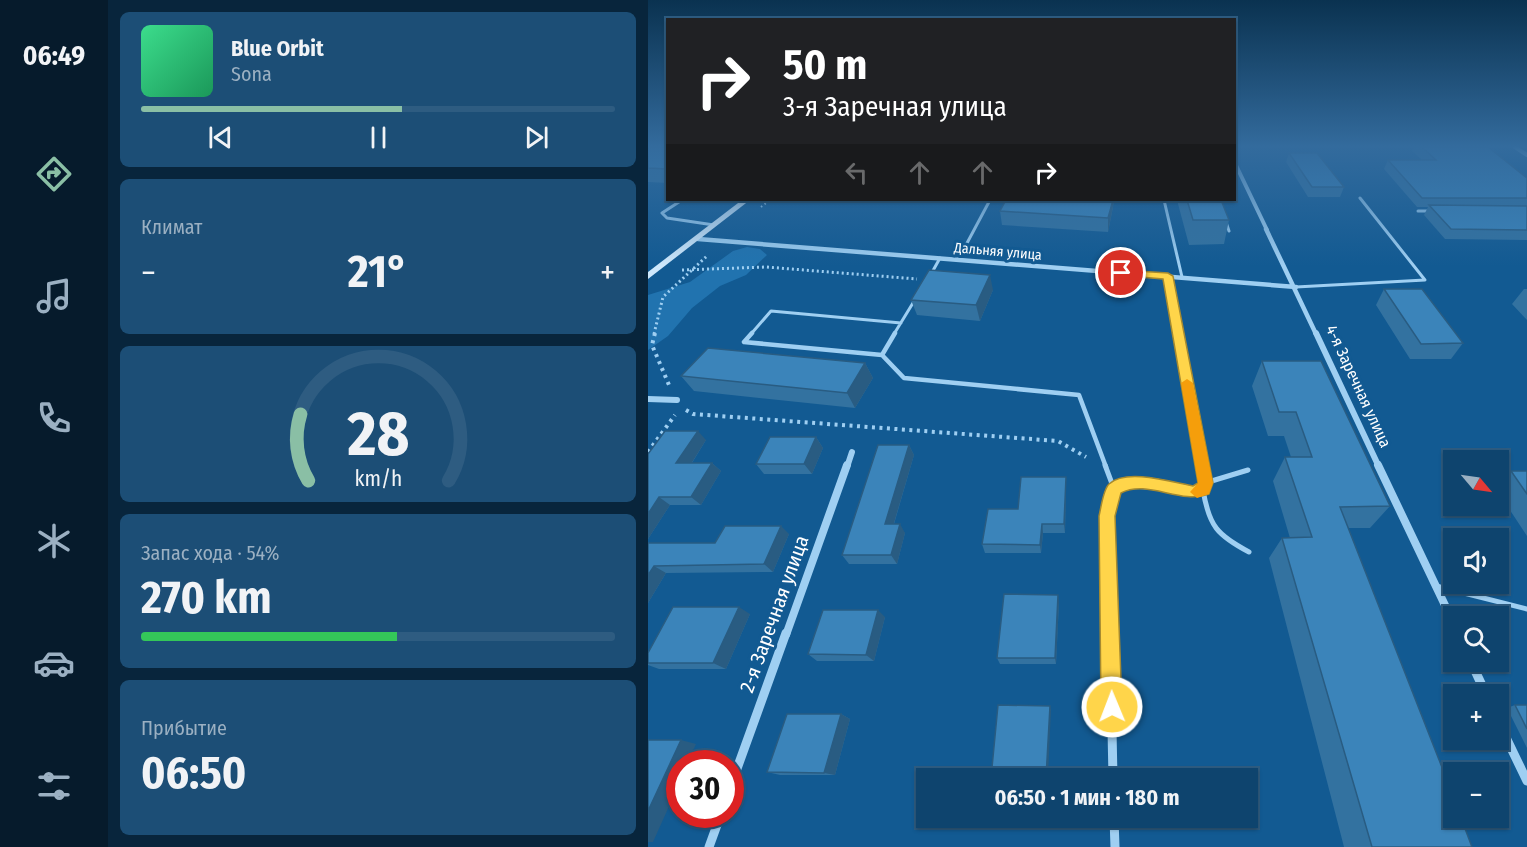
<!DOCTYPE html>
<html lang="ru">
<meta charset="utf-8">
<style>
:root{--surface:#0e446e;--page:#1c4e76;--text:#f1f3f6;--muted:#9bb0c2;--line:#2e5c81;--accent:#8abfa5}
body{margin:0;font-family:"Fira Sans Condensed",sans-serif;background:var(--page);color:var(--text);height:100vh;display:flex;flex-direction:column;font-size:22px;white-space:nowrap}
*{box-sizing:border-box;margin:0}
p{font-size:20px;color:var(--muted)}
.icon{flex:none;width:33px;height:33px;fill:none;stroke:currentColor;stroke-width:2;stroke-linecap:round;stroke-linejoin:round}
.map{position:relative;flex:1;overflow:hidden}
.side{display:flex;flex-direction:column;gap:12px;padding:12px;background:#08253c;width:540px}
.side>*{flex:none}
.top-card{position:absolute;left:18px;top:18px;width:570px;height:183px;border-radius:0px;box-shadow:0 2px 4px #0004,0 0 0 2px var(--line);background:#202124;color:#fff;overflow:hidden}
.needle{width:39px;rotate:119deg}
.buttons{position:absolute;left:795px;top:450px;display:grid;gap:12px}
.buttons a{display:grid;place-items:center;width:66px;height:66px;border-radius:0px;background:var(--surface);box-shadow:0 2px 4px #0004,0 0 0 2px var(--line);font-size:30px}
.speed{position:absolute;left:18px;top:750px;display:flex;gap:12px;font-size:30px;font-weight:700;text-align:center}
.speed>*{display:grid;place-content:center;width:78px;height:78px;border-radius:50%;background:var(--surface);box-shadow:0 2px 4px #0004,0 0 0 2px var(--line);line-height:1}
.speed .limit{border:9px solid #d22;background:#fff;color:#111}
.pin{position:absolute;display:grid;place-items:center;width:51px;height:51px;color:#fff;margin:-26px;border:3px solid #fff;border-radius:50%;box-shadow:0 2px 6px #0007}
.me{position:absolute;width:66px;margin:-33px;rotate:359deg;stroke-linejoin:round;filter:drop-shadow(0 0 4px #0008)}
.turn{display:flex;align-items:center;gap:21px;height:126px;padding:0 18px;font-size:27px}
.turn .icon{width:78px;height:78px;stroke-width:2.5}
.turn b{display:block;font-size:42px;line-height:51px}
.lanes{display:flex;align-items:center;height:57px;padding:0 18px;background:#0003;justify-content:center;gap:30px;direction:ltr}
.lanes .off{opacity:.35}
.big{font-size:45px;font-weight:700;line-height:1.1}
.side .tile{flex:1;display:flex;flex-direction:column;justify-content:center;gap:9px;min-width:0;padding:0 21px;border-radius:9px;background:var(--page)}
.side .dial{align-items:center;gap:0}
.dial svg{height:156px;overflow:visible;fill:none;stroke:var(--line);stroke-width:7;stroke-linecap:round;text-anchor:middle}
.dial text{fill:var(--text);stroke:none}
.song{display:flex;align-items:center;gap:18px}
.cover{width:72px;height:72px;border-radius:9px;background:linear-gradient(135deg,hsl(150 70% 55%),hsl(150 70% 35%))}
.played{height:6px;border-radius:3px;background:linear-gradient(90deg,var(--accent) 55%,var(--line) 55%)}
.keys{display:flex;justify-content:space-around;direction:ltr}
.heat{display:flex;justify-content:space-between;align-items:center;font-size:33px;direction:ltr}
.charge{height:9px;border-radius:4px;background:linear-gradient(90deg,#34c759 54%,var(--line) 0)}
.trip{position:absolute;left:268px;top:768px;width:342px;height:60px;border-radius:0px;background:var(--surface);box-shadow:0 2px 4px #0004,0 0 0 2px var(--line);font-weight:700;line-height:60px;text-align:center}
main{display:flex;flex:1;min-height:0}
.menu{display:flex;flex-direction:column;width:108px;justify-content:space-around;align-items:center;background:#061b2c;color:var(--muted)}
.menu .icon{width:42px;height:42px}
.menu .current{color:var(--accent)}
.menu b{font-size:27px;color:var(--text)}
.map>svg:first-child{display:block}
.green{fill:#2173af}
.lines{fill:none;stroke-linecap:round;stroke-linejoin:round}
.path-far2{stroke:#9fcff2;stroke-width:2;stroke-dasharray:1.5 3;stroke-linecap:butt}
.path-far1{stroke:#9fcff2;stroke-width:3;stroke-dasharray:2 3;stroke-linecap:butt}
.path{stroke:#9fcff2;stroke-width:4;stroke-dasharray:3 4.5;stroke-linecap:butt}
.lane-far2{stroke:#9fcff2;stroke-width:3}
.lane-far1{stroke:#9fcff2;stroke-width:4.5}
.lane{stroke:#9fcff2;stroke-width:5}
.street-far4{stroke:#9fcff2;stroke-width:4}
.street-far3{stroke:#9fcff2;stroke-width:4.5}
.street-far2{stroke:#9fcff2;stroke-width:6}
.street-far1{stroke:#9fcff2;stroke-width:8}
.street{stroke:#9fcff2;stroke-width:9}
.secondary{fill:#cee8fc;fill-rule:evenodd}
.wall{fill:#3372a0}
.shaded-wall{fill:#295c82}
.building{fill:#3b84ba;stroke:#295c82;stroke-width:1.5}
.route{fill:#ffd54a;stroke:#a68a30;stroke-width:1.5}
.slow{fill:#f59e0b}
.labels{text-anchor:middle;stroke-width:6;stroke-linejoin:round;paint-order:stroke}
.far-street-label{font-size:14px;fill:#fff;stroke:#125a92}
.street-label{font-size:16px;fill:#fff;stroke:#125a92}
.near-street-label{font-size:20px;fill:#fff;stroke:#125a92}
</style>
<main>
<nav class="menu">
<b>06:49</b>
<svg class="icon current" aria-label="directions" viewBox="0 0 24 24"><path d="M12 3l9 9-9 9-9-9zM9 14v-3h6M13 9l2 2-2 2"/></svg>
<svg class="icon" aria-label="music" viewBox="0 0 24 24"><path d="M9 18V5l10-2v13"/><circle cx="6" cy="18" r="3"/><circle cx="16" cy="16" r="3"/></svg>
<svg class="icon" aria-label="phone" viewBox="0 0 24 24"><path d="M5 4h4l2 5-3 2q2 4 5 5l2-3 5 2v4C11 20 4 13 5 4z"/></svg>
<svg class="icon" aria-label="climate" viewBox="0 0 24 24"><path d="M12 3v18M4 7l16 10M4 17L20 7"/></svg>
<svg class="icon" aria-label="car" viewBox="0 0 24 24"><path d="M5 17H2v-5l4-1 3-4h7l3 4 3 1v5h-3M9 17h6M6 11h13"/><circle cx="7" cy="17" r="2"/><circle cx="17" cy="17" r="2"/></svg>
<svg class="icon" aria-label="filters" viewBox="0 0 24 24"><path d="M4 7h16M4 17h16"/><circle cx="9" cy="7" r="2"/><circle cx="15" cy="17" r="2"/></svg>
</nav>
<section class="side">
<div class="tile">
<div class="song"><i class="cover"></i><div><b>Blue Orbit</b><p>Sona</p></div></div>
<div class="played"></div>
<div class="keys"><svg class="icon" aria-label="previous" viewBox="0 0 24 24"><path d="M18 5L8 12l10 7zM5 5v14"/></svg><svg class="icon" aria-label="pause" viewBox="0 0 24 24"><path d="M8 5v14M16 5v14"/></svg><svg class="icon" aria-label="next" viewBox="0 0 24 24"><path d="M6 5l10 7-10 7zM19 5v14"/></svg></div>
</div>
<div class="tile"><p>Климат</p>
<div class="heat"><a>−</a><b class="big">21°</b><a>+</a></div>
</div>
<div class="tile dial"><svg viewBox="0 0 100 80">
<path d="M14 69A42 42 0 1 1 86 69"/>
<path d="M14 69A42 42 0 0 1 10 35" stroke="#8abfa5"/>
<text x="50" y="56" font-size="32" font-weight="700">28</text>
<text x="50" y="72" font-size="11">km/h</text>
</svg></div>
<div class="tile"><p>Запас хода · 54%</p><b class="big">270 km</b><div class="charge"></div></div>
<div class="tile"><p>Прибытие</p><b class="big">06:50</b></div>
</section>
<div class="map">
<svg width="879" height="847" viewBox="0 0 879 847">
<rect width="100%" height="100%" fill="#125a92"/>
<path class="green" d="M99 247 112 249 119 255 98 275 72 286 44 308 20 336 0 350V295L42 282 85 251Z"/>
<g class="lines">
<path class="path-far2" d="M113 207 122 200"/>
<path class="path-far1" d="M34 270 118 267 269 279
M6 334 15 297 60 255"/>
<path class="path" d="M7 333 4 345 21 385
M38 410 45 414 410 441 438 457
M0 452 27 415"/>
<path class="lane-far2" d="M34 200 14 213 19 218 66 225
M516 200 534 277
M770 211H782
M578 222 581 231
M310 260 342 200
M282 276 292 258
M648 287 777 280 712 198
M103 334 123 311 253 323
M246 334 268 298"/>
<path class="lane-far1" d="M104 333 96 342 234 355 256 378 431 395 458 467
M234 355 247 333"/>
<path class="lane" d="M457 465 466 489
M557 483 600 470
M555 490C561 526 569 535 601 552
M788 586 879 609"/>
<path class="street-far4" d="M867 147 879 155
M586 161 619 230"/>
<path class="street-far3" d="M618 229 668 334
M50 239 648 287
M520 276 530 334"/>
<path class="street-far2" d="M530 333 554 467
M668 333 731 467
M0 399 29 400
M199 467 204 452"/>
<path class="street-far1" d="M730 465 806 624
M138 635 199 465
M462 635 459 516 466 489C496 478 524 494 555 490L557 483 554 465"/>
<path class="street" d="M462 633 465 778
M823 662 838 694
M850 721 879 781
M82 788 138 633
M466 818 467 847
M61 847 73 814"/>
<path class="secondary" d="M94 200H102L0 279V272Z"/>
</g>
<path class="wall" d="M0 147H20V183L0 182Z
M766 147H840L879 178V240L797 239 776 215 780 207H769L736 169 740 160H774L764 151Z
M641 153 696 187 692 197H660L638 162Z
M358 200H466L465 207 460 232 354 225 352 211Z
M529 200H573L581 220 576 244 541 245Z
M736 289 815 343 803 359H762L728 305Z
M876 289H879V320L864 304Z
M345 290 332 321 269 315 263 300Z
M614 361 742 506 722 528H700L824 847H696L621 558 634 538H642L625 481 637 457H643L636 436H620L604 386Z
M217 363 225 378 207 408 46 391 33 376Z
M168 437 175 448 164 474H116L108 464Z
M58 440 44 463H64L73 471 53 505H22L0 539V454Z
M261 445 266 455 246 524 257 533 249 564H201L194 555Z
M863 471H879V536L850 492V482Z
M418 477V487L417 533H395L393 553H337L334 544 370 509Z
M141 534 125 572 18 573 0 603V543H67Z
M411 602 408 664H352L349 658Z
M102 614 78 669H11L0 665V653Z
M237 617 226 661H169L160 654Z
M867 705H879V748L859 708Z
M193 714 202 719 187 775H132L119 772Z"/>
<path class="shaded-wall" d="M465 200H466L465 207 460 232V218Z
M342 275 345 290 332 321 328 305Z
M217 363 225 378 207 408 199 393Z
M50 431 58 440 38 472 28 463Z
M168 437 175 448 164 474 156 464Z
M261 445 266 455 243 533 237 524Z
M64 463 73 471 53 505 43 497Z
M418 477V487L417 533 416 524Z
M11 497 22 505 0 539V514Z
M252 524 257 533 249 564 243 555Z
M394 524 395 533 393 553 392 545Z
M133 526 141 534 125 572 116 564Z
M6 566 18 573 0 603V575Z
M410 595 411 602 408 664 407 658Z
M91 607 102 614 78 669 65 663Z
M230 610 237 617 226 661 218 655Z
M402 706 403 710 400 778H398Z
M193 714 202 719 187 775 176 773Z
M33 740 48 744 39 764H32V782L5 842H0V811Z"/>
<path class="building" d="M0 147H20V169L0 168Z
M774 147H840L879 178V198H774L740 160H788Z
M641 153H669L696 187H664Z
M358 200H465L460 218 352 211Z
M539 200H573L581 220H545Z
M781 205 879 206V230L803 229Z
M281 270 342 275 328 305 263 300Z
M736 289H774L815 343 773 344Z
M60 348 217 363 199 393 33 376Z
M614 361H673L742 506 692 507 806 798V818H813L824 847H724L634 538 664 537 637 457H664L648 412H631Z
M17 431H50L28 463H64L43 497H11L0 514V454Z
M122 437H168L156 464H108Z
M230 445H261L237 524H252L243 555H194Z
M863 471H879V494Z
M373 477H418L416 524H394L392 545 334 544 340 509H370Z
M77 526H133L116 564 6 566 0 575V543H67Z
M356 594 410 595 407 658H349Z
M25 607H91L65 663H0V653Z
M175 610H230L218 655 160 654Z
M350 705 402 706 398 778H343Z
M867 705H879V729Z
M139 714H193L176 773 119 772Z
M0 740H33L0 811Z"/>
<linearGradient id="sky" x2="0" y2="1"><stop stop-color="#0a3250"/><stop offset="0.55" stop-color="#336b9d"/><stop offset="1" stop-color="#336b9d" stop-opacity="0"/></linearGradient>
<rect width="879" height="266" fill="url(#sky)"/>
<path class="route" d="M473 270 520 273 525 276 565 483 561 494C532 505 500 479 473 493L467 516 474 707 471 714 464 717 456 714 453 707 451 516C453 508 455 490 461 484 478 468 524 482 545 486L550 483 515 279 469 275V271Z"/>
<path class="slow" d="M539 379 545 383 565 483 561 494 549 498 542 492 550 483 533 383Z"/>
<g class="labels">
<g class="far-street-label">
<text transform="translate(350 251) rotate(5)" y="5">Дальняя улица</text>
</g>
<g class="street-label">
<text transform="translate(711 386) rotate(65)" y="6">4-я Заречная улица</text>
</g>
<g class="near-street-label">
<text transform="translate(126 614) rotate(-70)" y="7">2-я Заречная улица</text>
</g>
</g>
</svg>
<div class="buttons">
<a><svg class="needle" viewBox="-14 -14 28 28"><path d="M0-13l5 13h-10z" fill="#e53935"/><path d="M0 13l5-13h-10z" fill="#9bb0c2"/></svg></a>
<a><svg class="icon" aria-label="sound" viewBox="0 0 24 24"><path d="M4 9h4l5-4v14l-5-4H4zM17 9q2 3 0 6"/></svg></a>
<a><svg class="icon" aria-label="search" viewBox="0 0 24 24"><circle cx="10" cy="10" r="6"/><path d="M15 15l6 6"/></svg></a>
<a>+</a>
<a>−</a>
</div>
<div class="speed"><div class="limit">30</div></div>
<div class="pin" style="left:473px;top:273px;background:#d93025"><svg class="icon" aria-label="arrive" viewBox="0 0 24 24"><path d="M6 21V4h12l-3 4 3 4H6"/></svg></div>
<svg class="me" style="left:464px;top:707px" viewBox="-20 -20 40 40"><circle r="17" fill="#ffd54a" stroke="#fff" stroke-width="3"/><path d="M0-11L8 9 0 5-8 9z" fill="#fff"/></svg>
<div class="trip">06:50 · 1 мин · 180 m</div>
<div class="top-card">
<div class="turn"><svg class="icon" aria-label="right" viewBox="0 0 24 24"><path d="M7 20v-9h11M14 6l5 5-5 5"/></svg><div><b>50 m</b>3-я Заречная улица</div></div>
<div class="lanes"><svg class="icon off" aria-label="left" viewBox="0 0 24 24"><path d="M17 20v-9H6M10 6l-5 5 5 5"/></svg><svg class="icon off" aria-label="ahead" viewBox="0 0 24 24"><path d="M12 20V5M6 11l6-6 6 6"/></svg><svg class="icon off" aria-label="ahead" viewBox="0 0 24 24"><path d="M12 20V5M6 11l6-6 6 6"/></svg><svg class="icon" aria-label="right" viewBox="0 0 24 24"><path d="M7 20v-9h11M14 6l5 5-5 5"/></svg></div>
</div>
</div>
</main>
